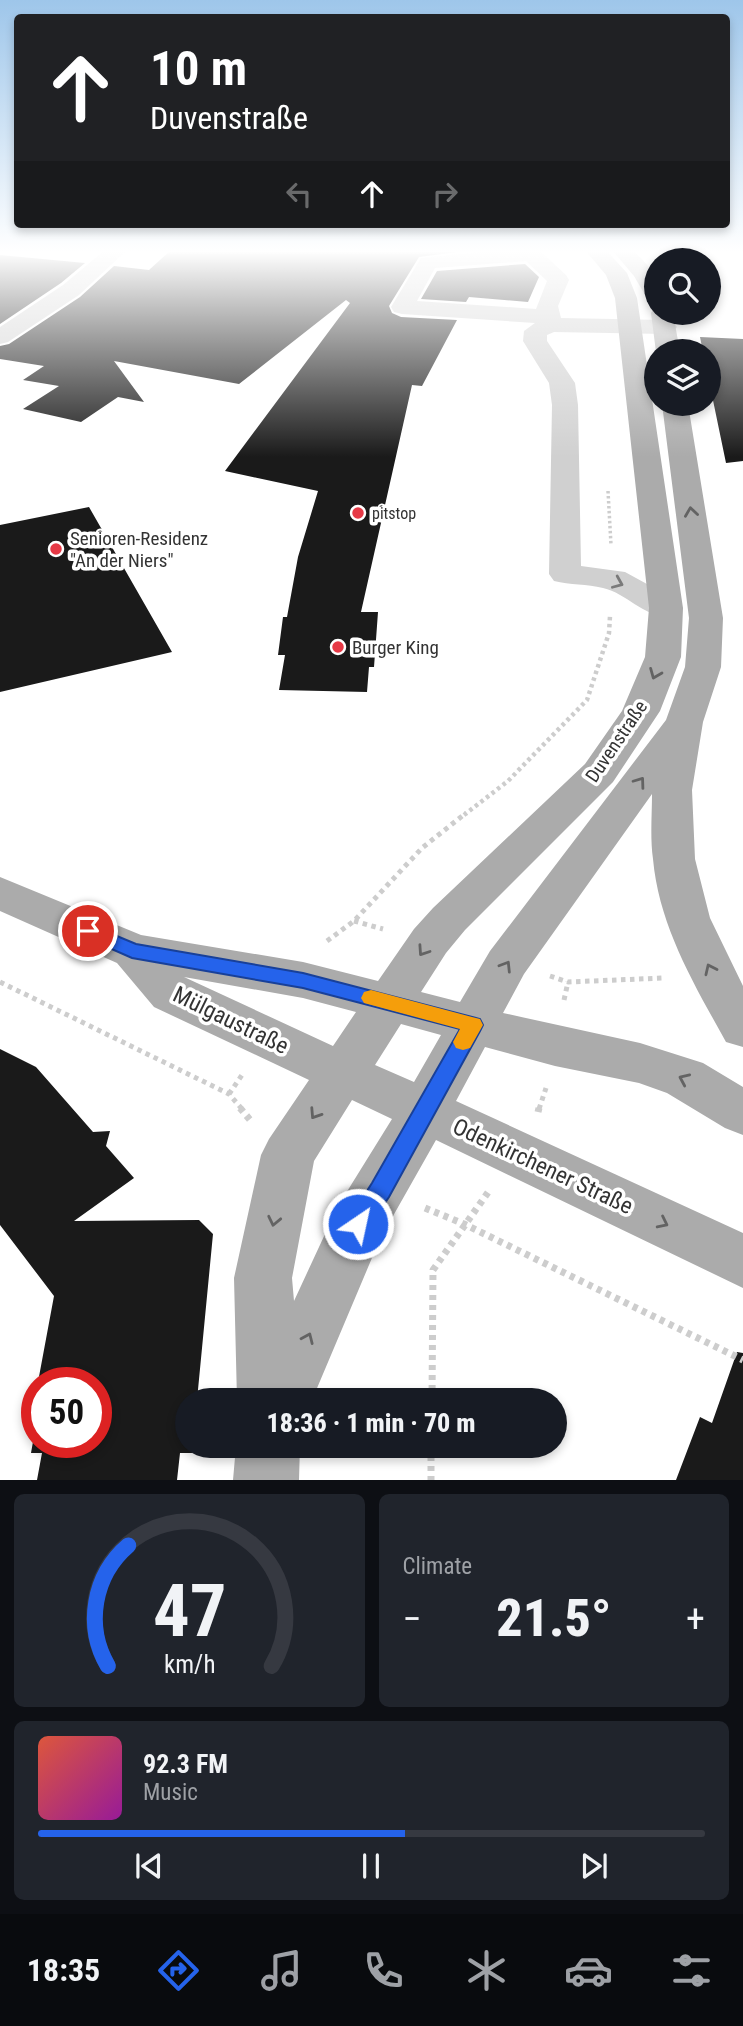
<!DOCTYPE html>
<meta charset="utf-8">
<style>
:root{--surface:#171b24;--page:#20242c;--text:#f1f3f6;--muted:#9ea1a6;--line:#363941;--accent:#2563eb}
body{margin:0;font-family:"Roboto Condensed",sans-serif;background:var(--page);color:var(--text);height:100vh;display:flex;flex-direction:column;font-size:26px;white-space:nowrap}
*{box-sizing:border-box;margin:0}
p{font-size:23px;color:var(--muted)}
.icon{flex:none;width:38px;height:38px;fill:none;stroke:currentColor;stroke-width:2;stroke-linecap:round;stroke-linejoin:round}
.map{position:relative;height:1480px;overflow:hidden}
.panel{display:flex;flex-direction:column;gap:14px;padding:14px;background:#0d0f14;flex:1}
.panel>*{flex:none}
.hud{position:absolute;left:14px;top:14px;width:716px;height:214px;border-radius:7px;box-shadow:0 4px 10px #0003;background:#202124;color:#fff;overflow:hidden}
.tools{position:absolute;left:644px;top:248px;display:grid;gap:14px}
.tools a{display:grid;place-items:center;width:77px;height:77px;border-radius:50%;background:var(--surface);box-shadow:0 4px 10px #0003;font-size:35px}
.speed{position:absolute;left:21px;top:1367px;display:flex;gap:14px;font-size:35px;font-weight:700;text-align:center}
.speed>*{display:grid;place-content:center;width:91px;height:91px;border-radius:50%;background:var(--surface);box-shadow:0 4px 10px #0003;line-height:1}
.speed .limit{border:10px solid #d22;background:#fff;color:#111}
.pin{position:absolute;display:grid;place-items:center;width:60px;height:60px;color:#fff;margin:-30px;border:4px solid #fff;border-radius:50%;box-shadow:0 2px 7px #0007}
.me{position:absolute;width:77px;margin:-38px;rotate:34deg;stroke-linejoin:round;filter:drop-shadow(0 0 5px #0008)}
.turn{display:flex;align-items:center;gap:24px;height:147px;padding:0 21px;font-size:32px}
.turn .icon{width:91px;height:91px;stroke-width:2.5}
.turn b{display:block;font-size:49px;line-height:60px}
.lanes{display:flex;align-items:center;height:66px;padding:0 21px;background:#0003;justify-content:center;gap:35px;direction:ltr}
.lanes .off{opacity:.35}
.big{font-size:52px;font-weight:800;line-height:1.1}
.panel .widget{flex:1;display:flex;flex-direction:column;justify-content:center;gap:10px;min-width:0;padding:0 24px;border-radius:10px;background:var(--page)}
.panel .dial{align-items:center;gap:0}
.dial svg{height:182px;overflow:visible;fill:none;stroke:var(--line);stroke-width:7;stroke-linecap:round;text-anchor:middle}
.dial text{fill:var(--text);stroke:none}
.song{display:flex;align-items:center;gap:21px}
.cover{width:84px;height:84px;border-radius:10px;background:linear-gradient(135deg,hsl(10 70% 55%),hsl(300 70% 35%))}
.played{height:7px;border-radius:4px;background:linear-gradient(90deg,var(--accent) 55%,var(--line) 55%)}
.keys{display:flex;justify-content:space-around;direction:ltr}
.heat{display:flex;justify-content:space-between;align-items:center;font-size:38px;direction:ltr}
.panel .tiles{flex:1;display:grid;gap:14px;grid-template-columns:1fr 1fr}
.widget:last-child{grid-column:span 2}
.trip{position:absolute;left:175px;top:1388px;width:392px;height:70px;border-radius:35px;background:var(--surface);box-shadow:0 4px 10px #0003;font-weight:800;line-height:70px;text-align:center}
.dock{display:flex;height:112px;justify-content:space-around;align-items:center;background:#090b0e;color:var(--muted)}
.dock .icon{width:49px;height:49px}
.dock .selected{color:var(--accent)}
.dock b{font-size:32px;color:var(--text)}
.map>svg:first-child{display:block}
.building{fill:#1a1a1a}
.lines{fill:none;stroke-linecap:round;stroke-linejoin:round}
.path-far3{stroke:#cdcdcd;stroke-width:3.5;stroke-dasharray:2.5 2.5;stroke-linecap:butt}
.path-far2{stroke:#cdcdcd;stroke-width:4.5;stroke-dasharray:3.5 3.5;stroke-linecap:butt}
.path-far1{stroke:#cdcdcd;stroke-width:5;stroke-dasharray:4.5 4.5;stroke-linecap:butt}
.path{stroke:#cdcdcd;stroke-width:7;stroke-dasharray:5 5;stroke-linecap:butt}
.minor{fill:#d0d0d0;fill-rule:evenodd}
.major{fill:#ababab;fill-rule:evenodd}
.oneway{stroke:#636363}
.oneway2{stroke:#7a7a7a}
.route{fill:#2563eb;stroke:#184099;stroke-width:2}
.slow{fill:#f59e0b}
.poi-dot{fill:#e63946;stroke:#fff;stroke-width:2.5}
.labels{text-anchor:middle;stroke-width:7;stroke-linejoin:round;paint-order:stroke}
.far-poi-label{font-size:16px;fill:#333;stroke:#fff;text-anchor:start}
.poi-label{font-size:19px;fill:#333;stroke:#fff;text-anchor:start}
.street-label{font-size:19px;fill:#333;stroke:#fff}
.near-street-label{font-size:23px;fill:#333;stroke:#fff}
</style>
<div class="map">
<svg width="743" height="1480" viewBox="0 0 743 1480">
<rect width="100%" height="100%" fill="#fff"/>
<path class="building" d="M171 250H473L419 257 389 306 392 313 401 317 457 320 422 386 412 385 361 612H378L374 667H369L367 692 279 690 285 655H278L283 617H287L298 557 318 491 225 471 350 303 346 300 239 384 114 361 144 402 118 397 81 422 23 409 59 386 23 380 44 366 0 359V346L9 344 80 297 114 266 149 270Z
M0 255 85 263 61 283 0 324Z
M525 264 539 277 528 302 469 297 466 302 421 299 437 271Z
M700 337 743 339V461L726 463 709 381V352H703Z
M89 507 172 652 0 692V525Z
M0 1049 36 1067 93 1132 110 1131 106 1146 134 1178 74 1221 199 1220 213 1234 197 1400H187V1446H192V1453H180L177 1480H37L42 1453H31L37 1419V1442H96V1382H38L54 1296 0 1225Z
M737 1352 743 1353V1480H676L700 1417 712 1423Z"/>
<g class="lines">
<path class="path-far3" d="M608 491 611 545"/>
<path class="path-far2" d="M464 815 508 781 587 700 609 633 610 616"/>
<path class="path-far1" d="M354 921 383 929
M327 941 354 921 422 848 466 813
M550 976 568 982 663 978
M0 982 229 1094 242 1109
M564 1000 568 982
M229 1094 242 1075
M539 1109 546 1088"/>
<path class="path" d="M240 1108 251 1121
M538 1112 539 1108
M425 1208 464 1224 743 1360
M432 1400 433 1270 489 1191
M431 1446V1480"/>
<path class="minor" d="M105 250H127L79 295 8 342 0 344V327L63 285Z
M501 250H539L566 275 569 280 558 306 561 318 665 320 673 322 677 327 673 332 665 334 554 332 547 335V341L575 383 578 405 581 566 625 572 678 601 683 608 678 615C647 623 630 594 603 588 587 584 570 585 554 581L549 574 552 405 549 383 523 341 524 331 535 323 402 314 394 312 391 307 421 258ZM526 261 547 281 536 309 417 301 435 268Z"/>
<path class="major" d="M585 250H606L627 273 637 298 683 608 681 657 660 711 613 782 465 930 446 953 421 992 460 1002 490 951 666 720 685 667 689 618 662 404H688L723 618 721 667 703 722 692 790 695 859 710 918 743 986V1047L726 1042C694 984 659 926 653 859 650 838 652 815 652 794L524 974 503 1013 640 1043 703 1063 743 1087V1135L725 1128 667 1093 639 1083 555 1066 485 1047 456 1101 743 1233V1288L436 1140 380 1239 312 1400H237L234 1278 261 1155 269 1139 309 1080 154 1007 117 963 0 911V877L141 935 303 962 378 981 414 929 433 908 585 764 622 711 645 657 649 608 615 298 606 275ZM184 977 303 998 356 1012 333 1046ZM401 1024 441 1035 414 1082 375 1065ZM352 1100 392 1119 338 1206 294 1301 292 1278 314 1161Z
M612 250H633C654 272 656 271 656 302L648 300 634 276Z
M654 308H656V313H673L680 352H656L651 313Z
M236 1446H300L299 1480H233Z"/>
</g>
<defs><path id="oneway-chevron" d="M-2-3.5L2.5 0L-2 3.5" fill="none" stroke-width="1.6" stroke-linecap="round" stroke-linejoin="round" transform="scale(1.75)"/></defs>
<g class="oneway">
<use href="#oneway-chevron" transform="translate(691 512) rotate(-98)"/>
<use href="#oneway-chevron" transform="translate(655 674) rotate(112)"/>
<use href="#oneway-chevron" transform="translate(640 782) rotate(-54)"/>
<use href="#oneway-chevron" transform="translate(423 951) rotate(124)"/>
<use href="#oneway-chevron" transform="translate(506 966) rotate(-58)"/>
<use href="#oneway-chevron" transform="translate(710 969) rotate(-115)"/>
<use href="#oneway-chevron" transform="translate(684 1079) rotate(-156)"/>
<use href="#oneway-chevron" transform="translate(315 1114) rotate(123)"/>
<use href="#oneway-chevron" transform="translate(274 1221) rotate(102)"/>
<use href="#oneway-chevron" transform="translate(663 1223) rotate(26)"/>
<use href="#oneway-chevron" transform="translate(308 1338) rotate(-66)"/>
</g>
<use class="oneway2" href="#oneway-chevron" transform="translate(618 583) rotate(23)"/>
<linearGradient id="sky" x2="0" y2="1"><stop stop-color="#9ec6ea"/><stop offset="0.55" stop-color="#fff"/><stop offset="1" stop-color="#fff" stop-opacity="0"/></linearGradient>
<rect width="743" height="457" fill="url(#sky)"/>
<path class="route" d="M88 924 136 944 303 973 480 1019 483 1025 480 1031 389 1197 366 1231 358 1234 350 1231 346 1224 372 1183 460 1029 303 988 132 958 82 936 79 931 82 927Z"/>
<path class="slow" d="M371 990 472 1017 480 1019 483 1025 470 1048 463 1050 456 1048 453 1042 460 1029 364 1003 361 998 364 992Z"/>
<g class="poi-dot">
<circle cx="358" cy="513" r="7"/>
<circle cx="56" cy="549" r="7"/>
<circle cx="338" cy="647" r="7"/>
</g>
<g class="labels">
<g class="far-poi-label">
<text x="372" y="519">pitstop</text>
</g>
<g class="poi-label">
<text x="70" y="545">Senioren-Residenz<tspan x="70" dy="22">"An der Niers"</tspan></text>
<text x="352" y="654">Burger King</text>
</g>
<g class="street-label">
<text transform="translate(616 741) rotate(-56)" y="7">Duvenstraße</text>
</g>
<g class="near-street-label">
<text transform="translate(231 1020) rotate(26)" y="8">Mülgaustraße</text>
<text transform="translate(543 1166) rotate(25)" y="8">Odenkirchener Straße</text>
</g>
</g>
</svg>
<div class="tools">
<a><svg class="icon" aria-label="search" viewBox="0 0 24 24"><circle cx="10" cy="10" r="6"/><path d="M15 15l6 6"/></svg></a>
<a><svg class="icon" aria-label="layers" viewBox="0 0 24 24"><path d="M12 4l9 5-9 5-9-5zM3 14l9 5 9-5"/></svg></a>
</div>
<div class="speed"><div class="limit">50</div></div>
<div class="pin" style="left:88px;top:931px;background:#d93025"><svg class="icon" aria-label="arrive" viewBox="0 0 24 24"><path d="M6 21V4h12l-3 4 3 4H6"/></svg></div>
<svg class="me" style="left:358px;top:1224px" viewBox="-20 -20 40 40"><circle r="17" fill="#2563eb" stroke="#fff" stroke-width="3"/><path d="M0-11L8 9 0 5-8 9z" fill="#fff"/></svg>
<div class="trip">18:36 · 1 min · 70 m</div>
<div class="hud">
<div class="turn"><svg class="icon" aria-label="ahead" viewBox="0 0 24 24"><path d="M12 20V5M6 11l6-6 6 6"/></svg><div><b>10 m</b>Duvenstraße</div></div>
<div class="lanes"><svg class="icon off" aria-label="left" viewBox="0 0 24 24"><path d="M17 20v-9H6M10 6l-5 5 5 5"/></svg><svg class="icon" aria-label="ahead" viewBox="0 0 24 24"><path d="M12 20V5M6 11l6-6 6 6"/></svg><svg class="icon off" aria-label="right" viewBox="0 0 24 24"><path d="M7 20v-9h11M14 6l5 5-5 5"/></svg></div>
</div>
</div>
<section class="panel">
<div class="tiles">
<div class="widget dial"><svg viewBox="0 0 100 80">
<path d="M14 69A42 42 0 1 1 86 69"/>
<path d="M14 69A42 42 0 0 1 23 16" stroke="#2563eb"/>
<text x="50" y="56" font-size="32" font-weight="700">47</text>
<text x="50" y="72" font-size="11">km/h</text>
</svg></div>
<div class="widget"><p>Climate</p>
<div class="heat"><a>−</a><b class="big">21.5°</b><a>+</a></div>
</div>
<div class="widget">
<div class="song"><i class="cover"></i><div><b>92.3 FM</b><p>Music</p></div></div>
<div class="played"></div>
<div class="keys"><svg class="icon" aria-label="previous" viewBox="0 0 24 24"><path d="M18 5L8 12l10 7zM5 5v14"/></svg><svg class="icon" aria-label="pause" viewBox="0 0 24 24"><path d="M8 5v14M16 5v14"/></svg><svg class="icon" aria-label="next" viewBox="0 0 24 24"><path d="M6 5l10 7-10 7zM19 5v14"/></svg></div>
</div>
</div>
</section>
<nav class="dock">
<b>18:35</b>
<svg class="icon selected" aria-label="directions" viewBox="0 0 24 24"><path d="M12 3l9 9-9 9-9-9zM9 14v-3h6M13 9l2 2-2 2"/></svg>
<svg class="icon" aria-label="music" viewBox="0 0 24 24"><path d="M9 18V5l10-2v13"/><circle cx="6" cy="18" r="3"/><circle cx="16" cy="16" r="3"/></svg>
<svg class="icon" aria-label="phone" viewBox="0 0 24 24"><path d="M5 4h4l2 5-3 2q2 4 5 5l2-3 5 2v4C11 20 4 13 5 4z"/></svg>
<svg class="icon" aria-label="climate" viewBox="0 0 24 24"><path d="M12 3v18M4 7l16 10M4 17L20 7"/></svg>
<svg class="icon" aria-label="car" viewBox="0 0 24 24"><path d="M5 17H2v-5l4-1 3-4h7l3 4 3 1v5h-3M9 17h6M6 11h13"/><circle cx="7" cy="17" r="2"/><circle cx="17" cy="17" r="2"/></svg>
<svg class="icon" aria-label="filters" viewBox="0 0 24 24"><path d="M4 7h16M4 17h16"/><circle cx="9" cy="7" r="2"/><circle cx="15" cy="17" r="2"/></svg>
</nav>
